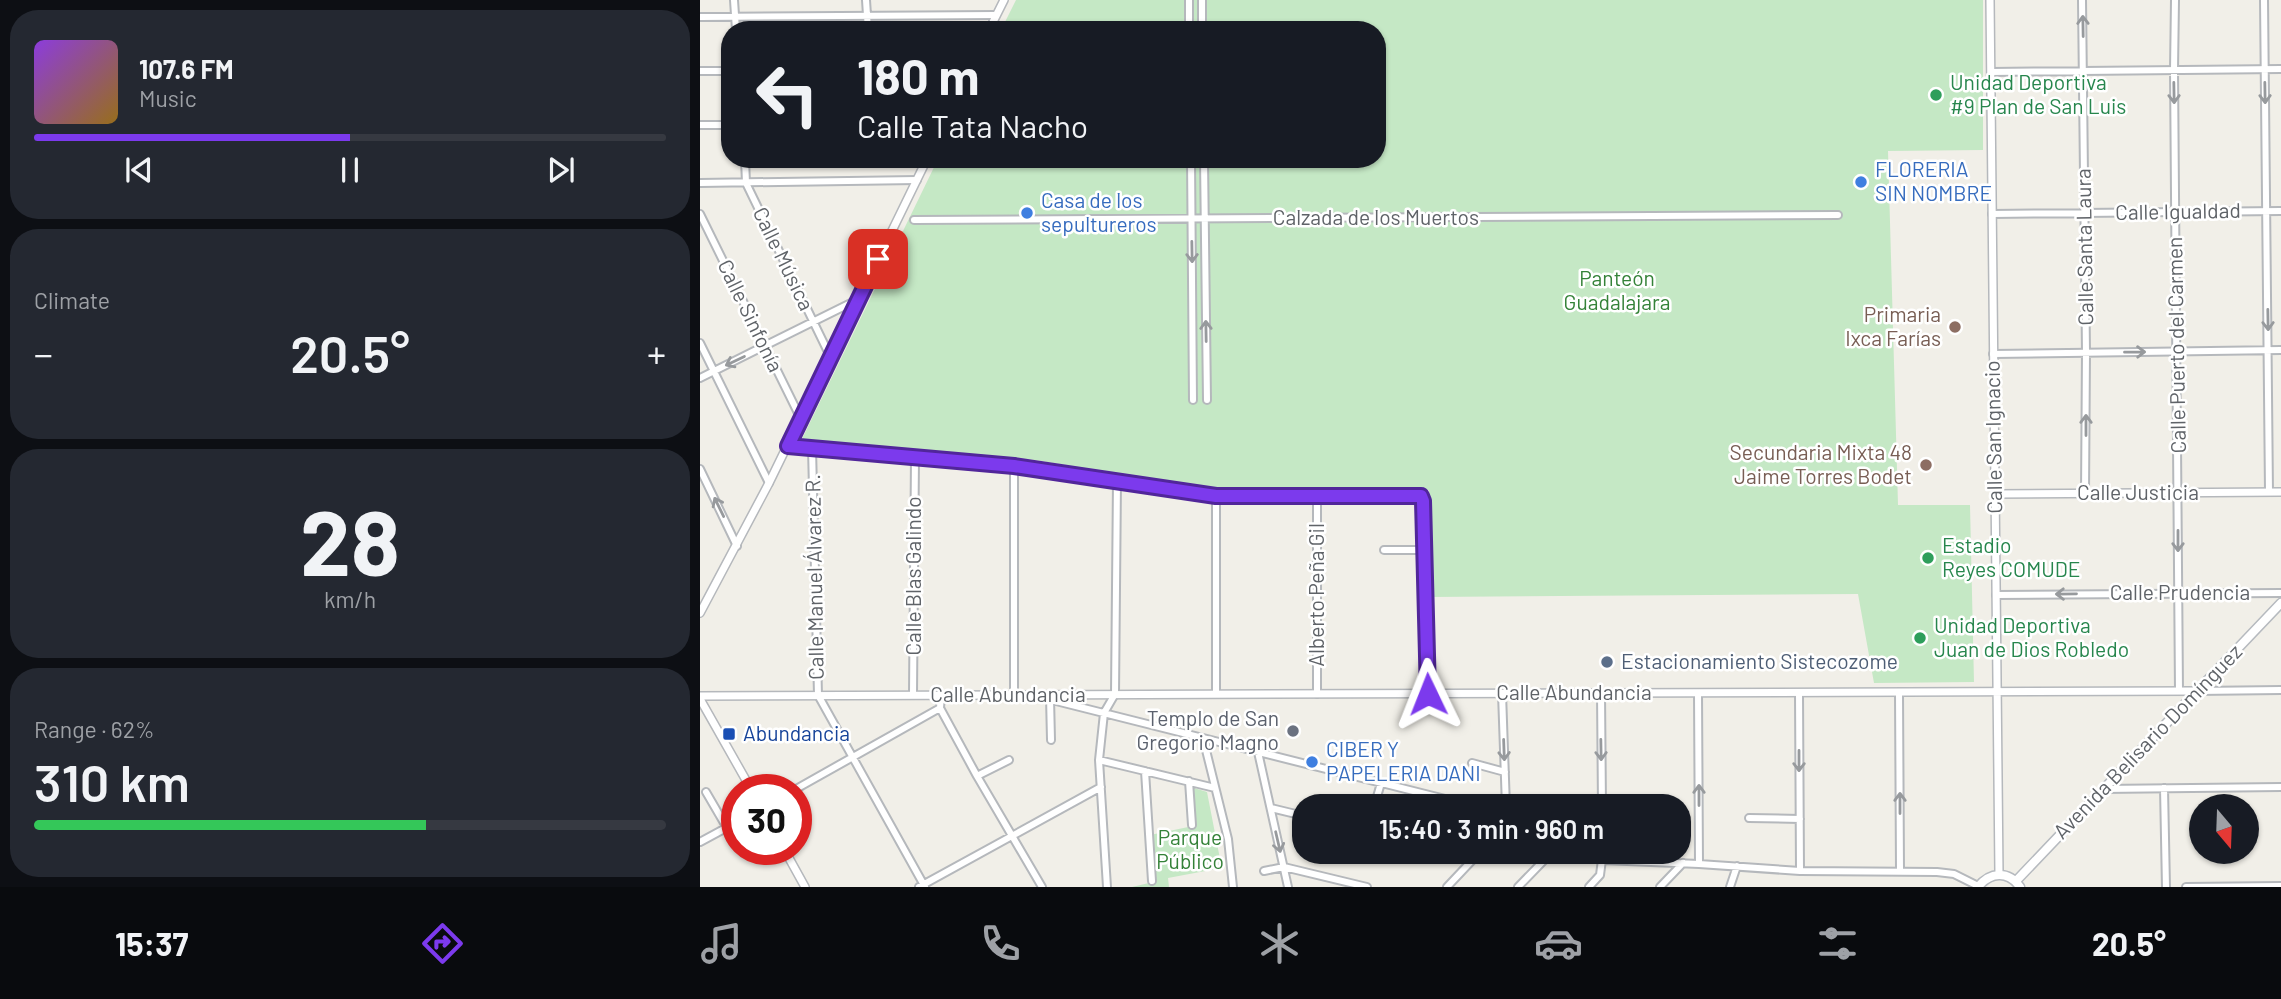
<!DOCTYPE html>
<meta charset="utf-8">
<style>
:root{--surface:#171b24;--page:#242831;--text:#f1f3f6;--muted:#9ea1a6;--line:#363941;--accent:#7c3aed}
body{margin:0;font-family:Barlow,sans-serif;background:var(--page);color:var(--text);height:100vh;display:flex;flex-direction:column;font-size:26px;white-space:nowrap}
*{box-sizing:border-box;margin:0}
p{font-size:23px;color:var(--muted)}
.icon{flex:none;width:38px;height:38px;fill:none;stroke:currentColor;stroke-width:2;stroke-linecap:round;stroke-linejoin:round}
.map{position:relative;flex:1;overflow:hidden}
.details{display:flex;flex-direction:column;gap:10px;padding:10px;background:#0d0f14;width:700px}
.details>*{flex:none}
.guide{position:absolute;left:21px;top:21px;width:665px;height:147px;border-radius:28px;box-shadow:0 2px 5px #0004;background:#171b24;color:var(--text);overflow:hidden}
.needle{width:46px;rotate:161deg}
.controls{position:absolute;left:1489px;top:794px;display:grid;gap:14px}
.controls a{display:grid;place-items:center;width:70px;height:70px;border-radius:50%;background:var(--surface);box-shadow:0 2px 5px #0004;font-size:35px}
.speed{position:absolute;left:21px;top:774px;display:flex;gap:14px;font-size:35px;font-weight:700;text-align:center}
.speed>*{display:grid;place-content:center;width:91px;height:91px;border-radius:50%;background:var(--surface);box-shadow:0 2px 5px #0004;line-height:1}
.speed .limit{border:10px solid #d22;background:#fff;color:#111}
.pin{position:absolute;display:grid;place-items:center;width:60px;height:60px;color:#fff;margin:-30px;border-radius:14px;box-shadow:0 4px 10px #0006}
.me{position:absolute;width:77px;margin:-38px;rotate:358deg;stroke-linejoin:round;filter:drop-shadow(0 0 5px #0008)}
.turn{display:flex;align-items:center;gap:24px;height:147px;padding:0 21px;font-size:32px}
.turn .icon{width:91px;height:91px;stroke-width:2.5}
.turn b{display:block;font-size:49px;line-height:60px}
.big{font-size:52px;font-weight:600;line-height:1.1}
.details .card{flex:1;display:flex;flex-direction:column;justify-content:center;gap:10px;min-width:0;padding:0 24px;border-radius:28px;background:var(--page)}
.details .dial{align-items:center;gap:0}
.dial b{font-size:91px;line-height:1}
.song{display:flex;align-items:center;gap:21px}
.cover{width:84px;height:84px;border-radius:10px;background:linear-gradient(135deg,hsl(270 70% 55%),hsl(40 70% 35%))}
.played{height:7px;border-radius:4px;background:linear-gradient(90deg,var(--accent) 50%,var(--line) 50%)}
.keys{display:flex;justify-content:space-around;direction:ltr}
.heat{display:flex;justify-content:space-between;align-items:center;font-size:38px;direction:ltr}
.charge{height:10px;border-radius:5px;background:linear-gradient(90deg,#34c759 62%,var(--line) 0)}
.trip{position:absolute;left:592px;top:794px;width:399px;height:70px;border-radius:28px;background:var(--surface);box-shadow:0 2px 5px #0004;font-weight:600;line-height:70px;text-align:center}
.dock{display:flex;height:112px;justify-content:space-around;align-items:center;background:#090b0e;color:var(--muted)}
.dock .icon{width:49px;height:49px}
.dock .selected{color:var(--accent)}
.dock b{font-size:32px;color:var(--text)}
main{display:flex;flex:1;min-height:0}
.map>svg:first-child{display:block}
.green{fill:#c5e8c5}
.lines{fill:none;stroke-linecap:round;stroke-linejoin:round}
.minor-casing{stroke:#b5b8bc;stroke-width:10}
.tertiary-casing{stroke:#b5b8bc;stroke-width:10}
.secondary-casing{stroke:#b6babf;stroke-width:11}
.minor{stroke:#fff;stroke-width:6}
.tertiary{stroke:#fff;stroke-width:7}
.secondary{stroke:#fff;stroke-width:8}
.oneway{stroke:#979a9d}
.route-casing{stroke:#51269a;stroke-width:18}
.route{stroke:#7c3aed;stroke-width:12}
.leisure-dot{fill:#2e9e5b;stroke:#fff;stroke-width:2.5}
.shop-dot{fill:#3f7fe0;stroke:#fff;stroke-width:2.5}
.education-dot{fill:#8d6e63;stroke:#fff;stroke-width:2.5}
.service-dot{fill:#5c6f8a;stroke:#fff;stroke-width:2.5}
.worship-dot{fill:#6b7280;stroke:#fff;stroke-width:2.5}
.transit-dot{fill:#1a4fb4;stroke:#fff;stroke-width:2.5}
.labels{text-anchor:middle;stroke-width:5;stroke-linejoin:round;paint-order:stroke}
.leisure-label{font-size:21px;fill:#27864d;stroke:#fff;text-anchor:start}
.shop-label{font-size:21px;fill:#366cbe;stroke:#fff;text-anchor:start}
.street-label{font-size:21px;fill:#5f6368;stroke:#fff}
.park-label{font-size:21px;fill:#348238;stroke:#fff}
.education-label{font-size:21px;fill:#785e54;stroke:#fff;text-anchor:end}
.service-label{font-size:21px;fill:#4e5e75;stroke:#fff;text-anchor:start}
.worship-label{font-size:21px;fill:#5b616d;stroke:#fff;text-anchor:end}
.transit-label{font-size:21px;fill:#164399;stroke:#fff;text-anchor:start}
</style>
<main>
<section class="details">
<div class="card">
<div class="song"><i class="cover"></i><div><b>107.6 FM</b><p>Music</p></div></div>
<div class="played"></div>
<div class="keys"><svg class="icon" aria-label="previous" viewBox="0 0 24 24"><path d="M18 5L8 12l10 7zM5 5v14"/></svg><svg class="icon" aria-label="pause" viewBox="0 0 24 24"><path d="M8 5v14M16 5v14"/></svg><svg class="icon" aria-label="next" viewBox="0 0 24 24"><path d="M6 5l10 7-10 7zM19 5v14"/></svg></div>
</div>
<div class="card"><p>Climate</p>
<div class="heat"><a>−</a><b class="big">20.5°</b><a>+</a></div>
</div>
<div class="card dial"><b>28</b><p>km/h</p></div>
<div class="card"><p>Range · 62%</p><b class="big">310 km</b><div class="charge"></div></div>
</section>
<div class="map">
<svg width="1581" height="887" viewBox="0 0 1581 887">
<rect width="100%" height="100%" fill="#f1efe8"/>
<path class="green" d="M316 0H1283V150L1188 151 1198 505H1270L1274 682 1174 683 1158 594 730 597 729 490H516L335 460 101 441 238 159H677V30H301Z
M491 787 507 792 521 864 516 869 468 878 469 887H432L453 882 450 835 493 826Z"/>
<g class="lines">
<g class="minor-casing">
<path id="minor" d="M34 0 36 30
M166 0 168 30
M489 0V30
M502 0V30
M1382 0 1386 352 1385 494
M1475 0 1474 70 1479 691
M1564 0 1569 492
M0 17 296 15
M0 71H30
M1291 72 1581 69
M0 125H30
M45 159 46 183 130 356
M491 159 493 400
M504 159 507 400
M0 183 217 180
M0 214 101 419
M1292 214 1581 211
M214 220 1138 215
M0 343 69 483
M1293 354 1581 350
M0 378 159 299
M87 446 314 466 516 496H721L723 501 728 694
M112 448 118 695 225 887
M314 466V695
M0 469 37 546
M516 496V694
M617 497V694
M684 550H724
M1296 595 1581 593
M1497 691 1581 690
M802 693 806 807
M901 693 902 807
M998 693 999 864
M1099 693 1100 871
M1199 693 1200 871
M213 695 215 457
M336 696 777 807
M350 697 351 740
M240 708 277 776 342 887
M503 738 528 839 533 887
M558 752 588 887
M399 760 515 788
M772 763 805 772
M445 771 452 881
M277 776 309 760
M489 781 492 825
M1464 788 1466 887
M96 789 240 708 241 695
M1403 789 1581 787
M6 792 27 828
M674 807 681 783
M571 808 604 816
M1049 818 1100 819
M0 842 37 822
M746 852 773 859
M887 852 903 860 999 864 1100 871 1237 872 1254 874 1278 886
M564 871 584 867 667 887
M219 887 401 787
M407 887 399 760 404 713 415 694 417 481
M747 887 780 852
M818 887 852 852
M889 887 900 875 903 852
M960 887 983 863
M1030 887 1037 866
M1486 887 1581 886"/>
</g>
<g class="tertiary-casing">
<path id="tertiary" d="M1290 0 1299 874
M289 30 304 0
M1295 494 1581 492
M0 613 69 483 227 159
M0 696 1497 691
M0 699 51 789
M84 849 105 887"/>
</g>
<g class="secondary-casing">
<path id="secondary" d="M1316 881 1581 603
M1278 887C1290 872 1308 870 1320 887"/>
</g>
<use href="#minor" class="minor"/>
<use href="#tertiary" class="tertiary"/>
<use href="#secondary" class="secondary"/>
</g>
<defs><path id="oneway-shaft" d="M-6 0H5M1.5-3L5.5 0L1.5 3" fill="none" stroke-width="1.6" stroke-linecap="round" stroke-linejoin="round" transform="scale(1.75)"/></defs>
<g class="oneway">
<use href="#oneway-shaft" transform="translate(1383 26) rotate(-91)"/>
<use href="#oneway-shaft" transform="translate(1474 93) rotate(89)"/>
<use href="#oneway-shaft" transform="translate(1565 93) rotate(89)"/>
<use href="#oneway-shaft" transform="translate(492 252) rotate(89)"/>
<use href="#oneway-shaft" transform="translate(1568 320) rotate(89)"/>
<use href="#oneway-shaft" transform="translate(506 331) rotate(-91)"/>
<use href="#oneway-shaft" transform="translate(1435 352) rotate(-1)"/>
<use href="#oneway-shaft" transform="translate(35 361) rotate(154)"/>
<use href="#oneway-shaft" transform="translate(1386 425) rotate(-90)"/>
<use href="#oneway-shaft" transform="translate(19 507) rotate(-116)"/>
<use href="#oneway-shaft" transform="translate(1478 541) rotate(90)"/>
<use href="#oneway-shaft" transform="translate(1366 594) rotate(179)"/>
<use href="#oneway-shaft" transform="translate(804 750) rotate(88)"/>
<use href="#oneway-shaft" transform="translate(901 750) rotate(89)"/>
<use href="#oneway-shaft" transform="translate(1099 761) rotate(90)"/>
<use href="#oneway-shaft" transform="translate(999 795) rotate(-90)"/>
<use href="#oneway-shaft" transform="translate(1200 803) rotate(-90)"/>
<use href="#oneway-shaft" transform="translate(578 842) rotate(77)"/>
</g>
<g class="lines">
<g class="route-casing">
<path id="route" d="M178 259 88 446 314 466 516 496H721L723 501 728 694"/>
</g>
<use href="#route" class="route"/>
</g>
<g class="leisure-dot">
<circle cx="1236" cy="95" r="7"/>
<circle cx="1228" cy="558" r="7"/>
<circle cx="1220" cy="638" r="7"/>
</g>
<g class="shop-dot">
<circle cx="1161" cy="182" r="7"/>
<circle cx="327" cy="213" r="7"/>
<circle cx="612" cy="762" r="7"/>
</g>
<g class="education-dot">
<circle cx="1255" cy="327" r="7"/>
<circle cx="1226" cy="465" r="7"/>
</g>
<circle class="service-dot" cx="907" cy="662" r="7"/>
<circle class="worship-dot" cx="593" cy="731" r="7"/>
<rect class="transit-dot" x="22" y="727" width="14" height="14" rx="3.5"/>
<g class="labels">
<g class="leisure-label">
<text x="1250" y="90">Unidad Deportiva<tspan x="1250" dy="24">#9 Plan de San Luis</tspan></text>
<text x="1242" y="553">Estadio<tspan x="1242" dy="24">Reyes COMUDE</tspan></text>
<text x="1234" y="633">Unidad Deportiva<tspan x="1234" dy="24">Juan de Dios Robledo</tspan></text>
</g>
<g class="shop-label">
<text x="1175" y="177">FLORERIA<tspan x="1175" dy="24">SIN NOMBRE</tspan></text>
<text x="341" y="208">Casa de los<tspan x="341" dy="24">sepultureros</tspan></text>
<text x="626" y="757">CIBER Y<tspan x="626" dy="24">PAPELERIA DANI</tspan></text>
</g>
<g class="street-label">
<text transform="translate(1478 212) rotate(-1)" y="7">Calle Igualdad</text>
<text x="676" y="225">Calzada de los Muertos</text>
<text transform="translate(1385 247) rotate(-91)" y="7">Calle Santa Laura</text>
<text transform="translate(83 259) rotate(64)" y="7">Calle Música</text>
<text transform="translate(50 316) rotate(64)" y="7">Calle Sinfonía</text>
<text transform="translate(1477 345) rotate(-91)" y="7">Calle Puerto del Carmen</text>
<text transform="translate(1294 437) rotate(-91)" y="7">Calle San Ignacio</text>
<text x="1438" y="500">Calle Justicia</text>
<text transform="translate(214 576) rotate(-90)" y="7">Calle Blas Galindo</text>
<text transform="translate(115 577) rotate(-91)" y="7">Calle Manuel Álvarez R.</text>
<text x="1480" y="600">Calle Prudencia</text>
<text transform="translate(617 595) rotate(-90)" y="7">Alberto Peña Gil</text>
<text x="874" y="700">Calle Abundancia</text>
<text x="308" y="702">Calle Abundancia</text>
<text transform="translate(1448 742) rotate(-46)" y="7">Avenida Belisario Domínguez</text>
</g>
<g class="park-label">
<text x="917" y="286">Panteón<tspan x="917" dy="24">Guadalajara</tspan></text>
<text x="490" y="845">Parque<tspan x="490" dy="24">Público</tspan></text>
</g>
<g class="education-label">
<text x="1241" y="322">Primaria<tspan x="1241" dy="24">Ixca Farías</tspan></text>
<text x="1212" y="460">Secundaria Mixta 48<tspan x="1212" dy="24">Jaime Torres Bodet</tspan></text>
</g>
<g class="service-label">
<text x="921" y="669">Estacionamiento Sistecozome</text>
</g>
<g class="worship-label">
<text x="579" y="726">Templo de San<tspan x="579" dy="24">Gregorio Magno</tspan></text>
</g>
<g class="transit-label">
<text x="43" y="741">Abundancia</text>
</g>
</g>
</svg>
<div class="controls">
<a><svg class="needle" viewBox="-14 -14 28 28"><path d="M0-13l5 13h-10z" fill="#e53935"/><path d="M0 13l5-13h-10z" fill="#9ea1a6"/></svg></a>
</div>
<div class="speed"><div class="limit">30</div></div>
<div class="pin" style="left:178px;top:259px;background:#d93025"><svg class="icon" aria-label="arrive" viewBox="0 0 24 24"><path d="M6 21V4h12l-3 4 3 4H6"/></svg></div>
<svg class="me" style="left:728px;top:694px" viewBox="-20 -20 40 40"><path d="M0-17L14 15 0 8-14 15z" fill="#7c3aed" stroke="#fff" stroke-width="4"/></svg>
<div class="trip">15:40 · 3 min · 960 m</div>
<div class="guide">
<div class="turn"><svg class="icon" aria-label="left" viewBox="0 0 24 24"><path d="M17 20v-9H6M10 6l-5 5 5 5"/></svg><div><b>180 m</b>Calle Tata Nacho</div></div>
</div>
</div>
</main>
<nav class="dock">
<b>15:37</b>
<svg class="icon selected" aria-label="directions" viewBox="0 0 24 24"><path d="M12 3l9 9-9 9-9-9zM9 14v-3h6M13 9l2 2-2 2"/></svg>
<svg class="icon" aria-label="music" viewBox="0 0 24 24"><path d="M9 18V5l10-2v13"/><circle cx="6" cy="18" r="3"/><circle cx="16" cy="16" r="3"/></svg>
<svg class="icon" aria-label="phone" viewBox="0 0 24 24"><path d="M5 4h4l2 5-3 2q2 4 5 5l2-3 5 2v4C11 20 4 13 5 4z"/></svg>
<svg class="icon" aria-label="climate" viewBox="0 0 24 24"><path d="M12 3v18M4 7l16 10M4 17L20 7"/></svg>
<svg class="icon" aria-label="car" viewBox="0 0 24 24"><path d="M5 17H2v-5l4-1 3-4h7l3 4 3 1v5h-3M9 17h6M6 11h13"/><circle cx="7" cy="17" r="2"/><circle cx="17" cy="17" r="2"/></svg>
<svg class="icon" aria-label="filters" viewBox="0 0 24 24"><path d="M4 7h16M4 17h16"/><circle cx="9" cy="7" r="2"/><circle cx="15" cy="17" r="2"/></svg>
<b>20.5°</b>
</nav>
